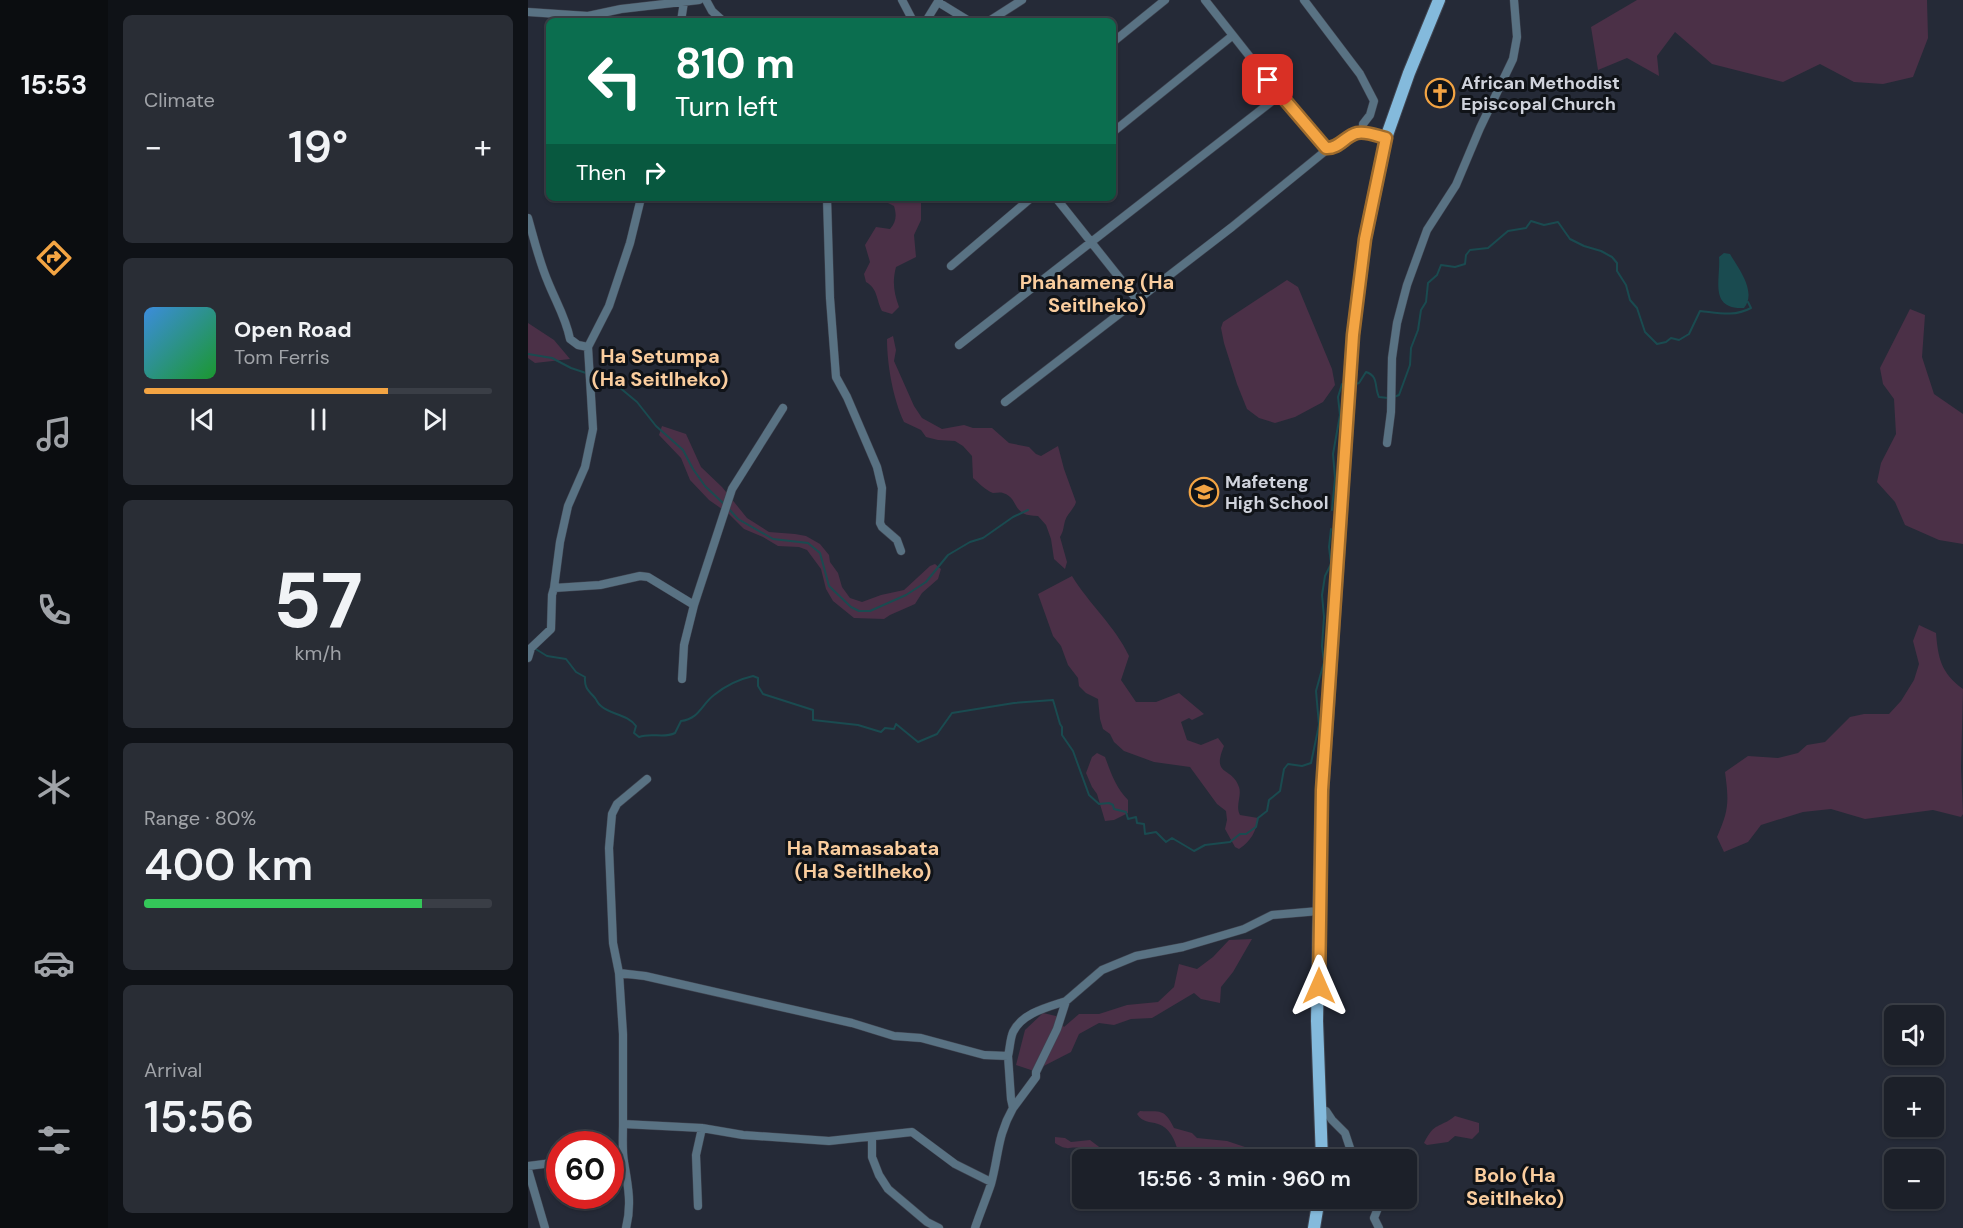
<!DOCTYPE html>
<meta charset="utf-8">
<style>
:root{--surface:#1c2029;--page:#292d35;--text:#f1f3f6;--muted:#a0a3a8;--line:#3a3e46;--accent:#f3a443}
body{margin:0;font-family:"DM Sans",sans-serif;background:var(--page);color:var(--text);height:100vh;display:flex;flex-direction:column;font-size:22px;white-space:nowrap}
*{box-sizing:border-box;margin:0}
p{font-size:20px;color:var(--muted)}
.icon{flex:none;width:33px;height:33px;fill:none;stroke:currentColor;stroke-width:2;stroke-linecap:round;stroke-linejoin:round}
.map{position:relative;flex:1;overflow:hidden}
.panel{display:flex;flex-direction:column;gap:15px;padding:15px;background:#0f1217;width:420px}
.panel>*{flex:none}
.guide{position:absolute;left:18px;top:18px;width:570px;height:183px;border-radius:9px;box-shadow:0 2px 4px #0004,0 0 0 2px var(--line);background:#0b6e4f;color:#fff;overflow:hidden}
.fabs{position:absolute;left:1356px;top:1005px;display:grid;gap:12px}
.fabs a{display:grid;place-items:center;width:60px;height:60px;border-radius:9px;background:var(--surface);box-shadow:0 2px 4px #0004,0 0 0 2px var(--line);font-size:30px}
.speed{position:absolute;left:18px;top:1131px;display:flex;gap:12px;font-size:30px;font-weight:700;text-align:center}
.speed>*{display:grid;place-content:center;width:78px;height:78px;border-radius:50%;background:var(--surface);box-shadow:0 2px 4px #0004,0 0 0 2px var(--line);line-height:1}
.speed .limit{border:9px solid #d22;background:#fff;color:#111}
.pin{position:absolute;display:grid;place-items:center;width:51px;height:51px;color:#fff;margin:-26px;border-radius:12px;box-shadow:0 3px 9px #0006}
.me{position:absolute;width:66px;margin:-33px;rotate:0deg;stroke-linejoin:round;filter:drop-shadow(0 0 4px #0008)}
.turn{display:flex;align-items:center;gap:21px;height:126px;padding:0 30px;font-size:27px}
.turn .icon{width:78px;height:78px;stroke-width:2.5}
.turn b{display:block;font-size:42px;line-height:51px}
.then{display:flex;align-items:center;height:57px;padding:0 30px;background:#0003;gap:12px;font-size:22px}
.big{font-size:45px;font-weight:600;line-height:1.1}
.panel .card{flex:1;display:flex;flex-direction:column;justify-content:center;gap:9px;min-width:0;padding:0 21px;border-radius:9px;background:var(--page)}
.panel .dial{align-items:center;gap:0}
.dial b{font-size:78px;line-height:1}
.song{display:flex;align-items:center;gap:18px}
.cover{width:72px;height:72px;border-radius:9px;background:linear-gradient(135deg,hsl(210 70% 55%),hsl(130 70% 35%))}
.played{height:6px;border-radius:3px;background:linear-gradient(90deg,var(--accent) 70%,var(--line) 70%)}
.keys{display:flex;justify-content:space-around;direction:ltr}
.heat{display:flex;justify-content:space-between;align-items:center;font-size:33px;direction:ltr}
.charge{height:9px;border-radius:4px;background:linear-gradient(90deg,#34c759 80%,var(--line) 0)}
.trip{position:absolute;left:544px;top:1149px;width:345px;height:60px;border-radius:9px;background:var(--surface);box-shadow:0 2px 4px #0004,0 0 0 2px var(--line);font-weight:600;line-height:60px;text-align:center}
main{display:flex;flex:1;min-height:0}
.tabs{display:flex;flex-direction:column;width:108px;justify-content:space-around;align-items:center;background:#0b0d10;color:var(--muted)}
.tabs .icon{width:42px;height:42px}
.tabs .active{color:var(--accent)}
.tabs b{font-size:27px;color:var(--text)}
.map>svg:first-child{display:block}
.green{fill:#4b3047}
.water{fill:#1a4b50}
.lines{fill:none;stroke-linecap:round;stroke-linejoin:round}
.stream{stroke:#1a4b50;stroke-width:2}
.street-casing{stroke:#404551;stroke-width:9}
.primary-casing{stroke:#404551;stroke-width:14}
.street{stroke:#597283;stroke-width:8}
.primary{stroke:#84badc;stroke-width:12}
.route-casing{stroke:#9e6b2c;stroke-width:15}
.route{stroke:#f3a443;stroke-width:10}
.labels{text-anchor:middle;stroke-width:6;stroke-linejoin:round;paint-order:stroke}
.poi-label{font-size:18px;font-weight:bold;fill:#d0d3dc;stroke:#101318;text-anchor:start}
.neighbourhood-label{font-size:20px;font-weight:bold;fill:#facd9e;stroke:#101318}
</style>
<main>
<nav class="tabs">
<b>15:53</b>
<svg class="icon active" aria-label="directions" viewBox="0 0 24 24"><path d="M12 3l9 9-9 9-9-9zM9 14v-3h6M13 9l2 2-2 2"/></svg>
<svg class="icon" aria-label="music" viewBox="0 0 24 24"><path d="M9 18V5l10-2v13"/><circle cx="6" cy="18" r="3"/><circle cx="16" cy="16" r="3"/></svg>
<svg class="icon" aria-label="phone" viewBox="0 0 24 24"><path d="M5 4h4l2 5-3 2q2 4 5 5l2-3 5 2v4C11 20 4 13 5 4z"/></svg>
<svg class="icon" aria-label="climate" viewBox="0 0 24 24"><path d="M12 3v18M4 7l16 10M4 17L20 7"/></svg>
<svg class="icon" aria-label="car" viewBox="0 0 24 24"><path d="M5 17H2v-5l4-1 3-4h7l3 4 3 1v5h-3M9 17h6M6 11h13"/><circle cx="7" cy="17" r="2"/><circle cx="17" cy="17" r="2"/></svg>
<svg class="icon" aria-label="filters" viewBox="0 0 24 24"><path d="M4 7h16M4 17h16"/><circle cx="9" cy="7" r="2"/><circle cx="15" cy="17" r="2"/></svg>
</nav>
<section class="panel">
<div class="card"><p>Climate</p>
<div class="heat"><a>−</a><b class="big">19°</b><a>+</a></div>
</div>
<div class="card">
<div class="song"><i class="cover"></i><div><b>Open Road</b><p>Tom Ferris</p></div></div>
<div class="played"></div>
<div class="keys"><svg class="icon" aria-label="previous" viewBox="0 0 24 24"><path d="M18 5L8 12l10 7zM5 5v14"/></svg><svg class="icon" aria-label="pause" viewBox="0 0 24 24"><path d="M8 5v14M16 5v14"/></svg><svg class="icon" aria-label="next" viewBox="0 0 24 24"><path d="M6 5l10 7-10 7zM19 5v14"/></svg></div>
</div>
<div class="card dial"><b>57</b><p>km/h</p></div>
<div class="card"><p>Range · 80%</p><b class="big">400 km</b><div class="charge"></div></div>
<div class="card"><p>Arrival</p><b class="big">15:56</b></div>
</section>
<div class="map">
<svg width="1435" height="1228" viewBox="0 0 1435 1228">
<rect width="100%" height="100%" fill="#252a37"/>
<path class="green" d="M1109 0H1399L1400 38 1385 77 1355 84 1326 82 1292 64 1255 82 1184 64 1147 32 1129 56 1131 76 1099 58 1070 70 1063 27Z
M355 198H393V220L386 235 388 257 368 267C364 282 366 293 371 307L364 314 354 311C348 299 350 289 338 282L336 274 342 262 337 245 348 227 362 229C368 222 369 216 366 206L358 202Z
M759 280 770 287 804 369 807 385 795 402 767 417 747 423 731 418 719 409 709 384 696 343 693 328 695 322Z
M1382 309 1397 315 1394 357 1406 394 1435 414V544L1411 540 1377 525 1367 502 1349 482 1353 463 1368 434 1366 399 1355 384 1352 368Z
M0 323 26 340 42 359 7 363 0 358Z
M365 336 368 350 366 361 386 406 394 418 414 429 436 425 445 428H464L481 443 501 447 508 454 513 456 530 446 536 469 548 502C546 509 539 514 537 521 535 528 536 530 532 537L539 562 537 569 526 559 523 539 518 525 510 516C482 516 492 498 475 493 472 492 468 493 465 493 457 490 451 483 445 478L444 456 435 446 427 441 410 440 398 437 393 430 376 422C365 399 359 364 359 339Z
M134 426 158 434 173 467 194 487 219 518 241 532 267 534 278 536 292 544 301 555 302 562 310 573 314 587 322 598 334 602 353 595 376 590 402 566 407 564 413 569 410 579 394 593 387 604 362 615 356 619 326 618 305 601 298 589 293 569 279 550 271 547 250 546 235 537 216 529 201 514 181 500 162 480 153 458 131 435Z
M544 576C561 604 587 626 601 656L593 680 608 702H628L651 693 676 714 664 720 661 718 653 722 659 740 673 745 690 738 696 746C683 777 704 766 711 787 714 796 707 806 712 815L730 818C728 832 723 841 711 849L707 847 697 829 699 820 698 811 689 804 662 767 626 762 596 751 586 742 582 734 575 729 572 719 570 699 558 693 551 686 550 678 540 665 533 646 525 636 510 594Z
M1391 625 1408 633C1410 658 1413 673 1435 689L1433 768 1435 814 1433 817 1405 810 1337 819 1303 809 1275 812 1233 825 1220 842 1196 852 1189 837C1201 810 1201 802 1197 772L1220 756 1250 758 1270 753 1279 745 1297 742 1322 717 1336 714H1361L1373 701 1386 680 1391 664 1385 641Z
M569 753 577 757C583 773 588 788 600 800V813L586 820 577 821 569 794 564 787 558 773 564 757Z
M724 939 705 972 693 987 692 1003 673 999 666 993 624 1018 603 1019 586 1025 571 1023 551 1034 543 1052 506 1071 488 1065 497 1030 515 1013 528 1016 536 1027 551 1014H571L599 1005 630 1002 646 987 651 964 669 969 685 957 701 940Z
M612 1111C633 1112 636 1108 646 1128L664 1133 669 1138 699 1141 735 1153 770 1159 696 1160C686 1155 681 1155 672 1159 666 1161 657 1160 651 1159 650 1147 644 1128 630 1124 621 1121 615 1123 609 1114Z
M927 1116 951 1123V1132L944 1139 927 1136 920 1142 899 1145 896 1143C907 1121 911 1129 927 1116Z
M527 1137 537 1138 543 1142 562 1140 579 1153 578 1156 571 1157C565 1153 560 1150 552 1148 540 1146 541 1152 527 1143Z"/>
<path class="water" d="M1196 253 1202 254C1211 269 1229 292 1216 308 1180 310 1193 278 1191 257Z"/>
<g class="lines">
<path class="stream" d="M0 354 24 358 43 368 76 379 91 387 109 402 128 426 155 450 165 469 177 486 196 504
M828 384 831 383 838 372C851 376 846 387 851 397L860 398
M866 397 871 395 882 365 883 348 890 330 893 310 898 302 900 283 909 275 913 265 927 267 937 264 938 255 942 250 960 248 980 231 998 228 1003 221 1016 225 1030 222 1042 239 1056 246 1073 251 1084 257 1089 263V271L1098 285 1102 300 1109 308 1117 332 1129 344 1138 342 1143 338 1151 340 1161 334 1172 311C1191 313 1206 317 1223 308L1220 302
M200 508 210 519 245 539 280 543 292 553 301 586 323 607 331 611H342L378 595 398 582 420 555 442 542 455 538 485 517 500 510
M804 510 807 478 805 454 812 415 810 397 814 384
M6 648 19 656 38 659 48 672 57 677C56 688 61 691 67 698 70 702 69 703 73 706 83 715 99 714 108 726L106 733 111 737C124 732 135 739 147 733L153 721C171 719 173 705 186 695 197 686 212 679 225 676L230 678V686L235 694 285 710V720L330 725 353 732 357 728 366 729 368 724 390 742 409 734 424 713 486 703 525 700 532 724 534 727V735L545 751 561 795 571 804 581 803 585 805 586 809 598 812 600 819 608 817 609 823 616 824 617 834 628 832 638 842 644 838 666 851 677 845 702 842 712 834H718L728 827 730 818 739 811 741 800 752 791 756 769 760 764 774 766 783 763 791 725 788 691 796 662 794 646 796 617 794 595 797 576 803 564 801 547 803 529"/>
<g class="street-casing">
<path id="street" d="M178 0 184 11 195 21
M374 0 385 21
M677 0 752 95 796 146 801 148C808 147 813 143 819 138 832 129 844 134 858 138
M776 0 832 74 846 101 842 115 835 124 836 133
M410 2 441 21
M0 12 60 16 93 9 171 0
M153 21 156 2
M398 21 411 0
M461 21 494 0
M585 42 637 0
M585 132 704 36
M113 198 102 243 81 306 60 347 65 429 57 467 40 506 32 542 26 588 72 585 112 576 120 577 166 605
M299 198 302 298 308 377 319 397 349 467 354 488 352 523 354 527 369 540 373 551
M528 198 610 301
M0 218C6 239 11 261 20 282 28 302 38 318 42 339L50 345 60 347
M423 266 503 198
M431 345 752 95
M477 402 704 227 801 148
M859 443 863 412 864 358 869 323 879 285 899 230 928 185 952 128 985 59 989 37 986 0
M0 658 3 648 23 629 24 595 26 588
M154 679 156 645 166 605 204 489 255 408
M119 779 89 804 84 814 81 848 85 943 91 973 95 1034V1124L174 1128 215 1135 301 1141 384 1132 427 1164 463 1182
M91 973 117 976 324 1023 366 1036 393 1038 456 1055 480 1056C482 1048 482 1039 485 1032 494 1013 520 1007 538 1001
M485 1108 508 1077V1072L529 1029 538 1001 574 970 608 956 655 947 716 929 744 915 791 911
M792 1108 798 1111 804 1120 817 1133 826 1160
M95 1124C95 1137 94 1150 96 1162 100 1185 104 1205 98 1228
M344 1137V1157L351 1175 360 1189 399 1222 411 1228
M82 1161H96
M0 1166 32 1162
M0 1170 17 1228
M170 1206 168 1155 174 1128
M447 1228C452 1213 458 1199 463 1184 471 1155 469 1136 485 1108L483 1099 480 1056
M851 1228 846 1218 854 1198"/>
</g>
<g class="primary-casing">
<path id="primary" d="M794 1160 789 1021 793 812 825 335 837 239 858 138 881 73 911 0
M786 1228 791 1198"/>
</g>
<use href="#street" class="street"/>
<use href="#primary" class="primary"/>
</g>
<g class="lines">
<g class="route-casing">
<path id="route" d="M740 80 798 148C811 149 817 136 829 133 839 131 849 136 858 138L837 239 825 335 794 790 791 986"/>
</g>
<use href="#route" class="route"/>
</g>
<defs>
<g id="church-ring" transform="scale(1.5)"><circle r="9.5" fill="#101318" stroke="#f3a443" stroke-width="1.5"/><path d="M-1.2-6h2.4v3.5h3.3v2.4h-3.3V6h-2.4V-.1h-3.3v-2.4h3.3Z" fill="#f3a443"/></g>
<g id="school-ring" transform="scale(1.5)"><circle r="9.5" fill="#101318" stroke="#f3a443" stroke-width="1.5"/><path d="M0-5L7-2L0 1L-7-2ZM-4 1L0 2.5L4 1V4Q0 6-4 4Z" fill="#f3a443"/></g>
</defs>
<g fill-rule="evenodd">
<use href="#church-ring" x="912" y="93"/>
<use href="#school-ring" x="676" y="492"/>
</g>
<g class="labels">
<g class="poi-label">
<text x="933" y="89">African Methodist<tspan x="933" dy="21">Episcopal Church</tspan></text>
<text x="697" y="488">Mafeteng<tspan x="697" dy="21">High School</tspan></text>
</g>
<g class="neighbourhood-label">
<text x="569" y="289">Phahameng (Ha<tspan x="569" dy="23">Seitlheko)</tspan></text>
<text x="132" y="363">Ha Setumpa<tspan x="132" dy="23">(Ha Seitlheko)</tspan></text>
<text x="335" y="855">Ha Ramasabata<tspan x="335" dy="23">(Ha Seitlheko)</tspan></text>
<text x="987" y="1182">Bolo (Ha<tspan x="987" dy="23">Seitlheko)</tspan></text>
</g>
</g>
</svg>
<div class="fabs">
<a><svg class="icon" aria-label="sound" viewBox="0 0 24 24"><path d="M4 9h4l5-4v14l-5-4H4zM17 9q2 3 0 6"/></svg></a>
<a>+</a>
<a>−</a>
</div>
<div class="speed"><div class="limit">60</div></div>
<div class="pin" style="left:740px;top:80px;background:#d93025"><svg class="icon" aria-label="arrive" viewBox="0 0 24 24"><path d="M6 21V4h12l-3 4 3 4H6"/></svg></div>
<svg class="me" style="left:791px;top:986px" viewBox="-20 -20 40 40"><path d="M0-17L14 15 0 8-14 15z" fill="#f3a443" stroke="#fff" stroke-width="4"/></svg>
<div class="trip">15:56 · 3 min · 960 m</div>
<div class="guide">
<div class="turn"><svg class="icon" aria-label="left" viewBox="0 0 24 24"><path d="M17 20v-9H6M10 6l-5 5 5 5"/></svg><div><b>810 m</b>Turn left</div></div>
<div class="then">Then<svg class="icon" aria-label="right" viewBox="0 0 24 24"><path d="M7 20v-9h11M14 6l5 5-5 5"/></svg></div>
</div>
</div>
</main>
